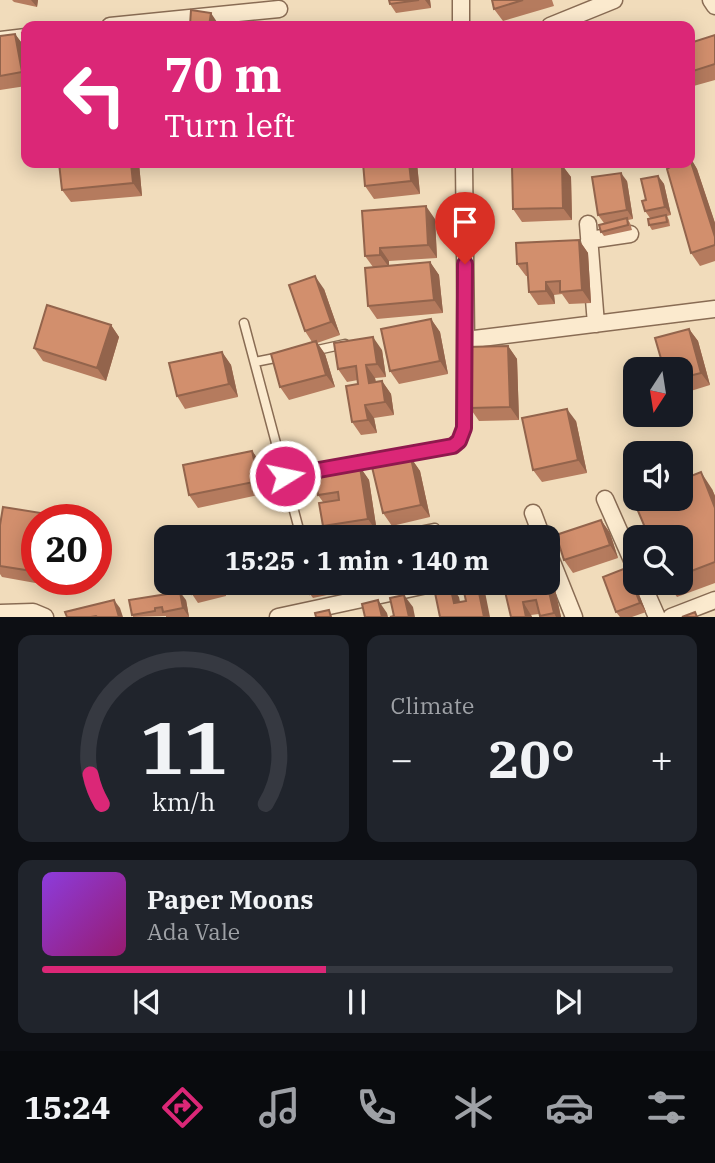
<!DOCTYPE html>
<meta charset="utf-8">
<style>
:root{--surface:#171b24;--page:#20242c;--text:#f1f3f6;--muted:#9ea1a6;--line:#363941;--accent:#db2777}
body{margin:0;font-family:"IBM Plex Serif",serif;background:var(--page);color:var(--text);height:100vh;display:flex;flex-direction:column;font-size:26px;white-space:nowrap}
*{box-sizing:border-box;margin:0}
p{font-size:23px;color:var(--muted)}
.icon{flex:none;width:38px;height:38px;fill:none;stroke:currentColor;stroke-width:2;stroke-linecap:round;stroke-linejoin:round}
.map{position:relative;height:617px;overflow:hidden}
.side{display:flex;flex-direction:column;gap:18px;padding:18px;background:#0d0f14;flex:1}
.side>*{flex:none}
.top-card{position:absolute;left:21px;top:21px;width:674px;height:147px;border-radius:14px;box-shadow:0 4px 18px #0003;background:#db2777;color:#fff;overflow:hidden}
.needle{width:46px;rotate:192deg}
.fabs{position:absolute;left:623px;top:357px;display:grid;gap:14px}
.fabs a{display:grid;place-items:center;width:70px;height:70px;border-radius:14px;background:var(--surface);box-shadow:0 4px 18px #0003;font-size:35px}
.speed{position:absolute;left:21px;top:504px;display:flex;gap:14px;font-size:35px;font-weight:700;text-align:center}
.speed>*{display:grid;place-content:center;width:91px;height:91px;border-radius:50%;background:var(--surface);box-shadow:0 4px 18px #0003;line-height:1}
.speed .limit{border:10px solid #d22;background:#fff;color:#111}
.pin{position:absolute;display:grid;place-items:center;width:60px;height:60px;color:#fff;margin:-72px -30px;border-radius:50% 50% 50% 0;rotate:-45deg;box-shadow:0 0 7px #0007}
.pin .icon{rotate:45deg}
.me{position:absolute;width:77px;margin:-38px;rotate:80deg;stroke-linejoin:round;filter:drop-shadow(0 0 5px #0008)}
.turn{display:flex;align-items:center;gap:24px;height:147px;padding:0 28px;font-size:32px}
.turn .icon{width:91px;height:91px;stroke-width:2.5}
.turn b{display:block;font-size:49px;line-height:60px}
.big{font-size:52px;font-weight:700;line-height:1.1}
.side .tile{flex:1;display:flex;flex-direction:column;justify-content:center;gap:10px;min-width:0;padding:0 24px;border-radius:14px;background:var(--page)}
.side .dial{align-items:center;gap:0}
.dial svg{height:182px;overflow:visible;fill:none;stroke:var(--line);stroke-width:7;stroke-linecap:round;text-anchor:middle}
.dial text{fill:var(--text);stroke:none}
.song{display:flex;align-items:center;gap:21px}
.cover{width:84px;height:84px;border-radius:10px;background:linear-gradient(135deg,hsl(270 70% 55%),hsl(320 70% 35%))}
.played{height:7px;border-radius:4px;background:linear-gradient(90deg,var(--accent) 45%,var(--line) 45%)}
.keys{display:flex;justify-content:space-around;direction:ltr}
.heat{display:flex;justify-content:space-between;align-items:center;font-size:38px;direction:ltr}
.side .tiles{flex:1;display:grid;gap:18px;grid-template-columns:1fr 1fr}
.tile:last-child{grid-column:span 2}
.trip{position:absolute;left:154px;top:525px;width:406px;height:70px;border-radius:14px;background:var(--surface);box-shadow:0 4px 18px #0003;font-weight:700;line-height:70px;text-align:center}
.tab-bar{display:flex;height:112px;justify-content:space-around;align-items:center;background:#090b0e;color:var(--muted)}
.tab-bar .icon{width:49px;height:49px}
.tab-bar .selected{color:var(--accent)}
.tab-bar b{font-size:32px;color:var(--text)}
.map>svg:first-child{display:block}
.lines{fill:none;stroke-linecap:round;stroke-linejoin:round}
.service-casing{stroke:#896c54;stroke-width:11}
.minor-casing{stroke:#896c54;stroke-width:19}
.service{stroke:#fbeace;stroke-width:8}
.minor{stroke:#fbeace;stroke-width:16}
.wall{fill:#b57b5e}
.shaded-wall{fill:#93644c}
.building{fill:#d28f6d;stroke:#93644c;stroke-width:2}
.route-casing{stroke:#8e194d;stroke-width:18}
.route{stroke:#db2777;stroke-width:12}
</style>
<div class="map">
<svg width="715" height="617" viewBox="0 0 715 617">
<rect width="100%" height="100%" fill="#f1dcbb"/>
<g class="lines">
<g class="service-casing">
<path id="service" d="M244 323 301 537
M313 351 345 344
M255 362 280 357
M286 476 453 446 463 435 465 385
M391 537 435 528"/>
</g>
<g class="minor-casing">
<path id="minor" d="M461 0V26
M711 0 715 6
M110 26 279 9
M550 26 614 0
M0 40 26 37
M464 163 466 340 715 309
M588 224 596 324
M589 240 630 234
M605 499 635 567
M533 513 542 537
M548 552 574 617
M642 583 657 617
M0 613 33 612 45 617
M278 617 436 583
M671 617 715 600"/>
</g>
<use href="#service" class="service"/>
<use href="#minor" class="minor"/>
</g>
<path class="wall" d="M12 0H38L37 7 14 2Z
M389 0H430L431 8 396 13 390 4Z
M492 0H552L554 6 503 21 494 9Z
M26 32V86L0 90V36L15 34 24 46Z
M715 35V80L690 87V43Z
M690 157 697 169 715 223V261L700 266 691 253Z
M139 163 142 196 71 202 62 190Z
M363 163H417L420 194 374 199 365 186Z
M562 165 571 177 572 220 522 222 513 209Z
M658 176 664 184 671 215 667 216 669 220 670 226 652 230 649 225 650 218 645 211 646 200Z
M627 181 633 219 628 220 630 223 632 230 604 236 601 232 604 223 598 215Z
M435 219 437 258 389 261V266L430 262 439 275 443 313 377 319 368 306 373 267 365 256Z
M579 240 588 253 591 303 569 304 562 294 554 295 555 304 538 305 529 292 528 276H526L517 264Z
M324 289 340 335 317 343 325 354 335 387 289 400 280 387 312 342 305 331Z
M431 319 440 332 448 374 399 384 390 371Z
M111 325 119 337 106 381 43 361 34 348Z
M689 329 698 341 710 385 681 394V369Z
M508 346 517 359 519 420 479 421 470 408V399L460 386 466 360Z
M382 350 386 377 375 378 376 382 382 381 391 394 394 415 374 418 377 433 361 435 352 422 358 384V380L347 382 338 369Z
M222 352 231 365 238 397 185 409 177 396Z
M576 421 587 473 542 482 533 470Z
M252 451 261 463 268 493 198 508 189 495Z
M411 458 420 471 430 517 392 526 383 513Z
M360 467 369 480 377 532 344 537H330L323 526V502L318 495Z
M712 489 715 496V583L677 597 667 583H681V537Z
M41 513 46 520H37V579H41V584L2 577 0 574V525Z
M601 520 610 533 618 558 573 573 564 560Z
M552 575 561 617H540L539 614 531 615 532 617H511L526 583 527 586 533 584Z
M632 577 646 612 632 617H620L616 612Z
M189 583H223L226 596 198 603 192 594Z
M308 583H324L327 595 313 598 310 594Z
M129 600H186L189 617H166V616L133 617Z"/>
<path class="shaded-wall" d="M31 0H38L37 7Z
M425 0H430L431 8Z
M211 13 217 22 216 26H209Z
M15 34 24 46 26 57V78L22 72Z
M690 157 697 169 715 223V237Z
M131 163H139L142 196 133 183Z
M409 163H417L420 194 411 181Z
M562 165 571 177 572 220 563 208Z
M621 173 627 181 633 219 627 210Z
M658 176 664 184 671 215 665 207Z
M426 206 435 219 437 258 428 245Z
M579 240 588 253 591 303 582 290Z
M380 248 389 261V267L380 255Z
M430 262 439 275 443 313 434 300Z
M315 276 324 289 340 335 331 322Z
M546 282 554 295 555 304 546 291Z
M431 319 440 332 448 374 440 361Z
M111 325 119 337 106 381 97 368Z
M689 329 698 341 710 385 701 373Z
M373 337 382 350 386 377 377 364Z
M316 341 325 354 335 387 326 375Z
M508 346 517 359 519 420 510 407Z
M222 352 231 365 238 397 229 384Z
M366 365 375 378 378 396 369 383Z
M382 381 391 394 394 415 385 402Z
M365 405 374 418 377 433 368 420Z
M567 409 576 421 587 473 578 460Z
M252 451 261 463 268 493 259 481Z
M411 458 420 471 430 517 421 505Z
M360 467 369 480 377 532 368 519Z
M701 472 712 489 715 496V508Z
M41 513 46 520H40Z
M601 520 610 533 618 558 610 545Z
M37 540V578L32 571Z
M626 568 632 577 646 612 640 603Z
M548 570 552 575 561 617H556L554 613 547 583Z
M219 583H223L226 596 220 587Z
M322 583H324L327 595 323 591Z
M477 583H478L485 592 490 617H484Z
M520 583H526L530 599 521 587Z
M450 585 459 597 463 616 454 603Z
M180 592 186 600 189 617 183 608Z
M404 595 413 607 415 617H409Z
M114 600 120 608 123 617H119Z
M378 600 387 613 388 617H382Z
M523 602 531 615 532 617H526Z"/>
<path class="building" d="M389 0H419L390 4Z
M492 0H523L494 9Z
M191 10 211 13 209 26H212H179V24L190 25Z
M135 23 161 26H135Z
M26 32V59L22 33Z
M15 34 22 72 0 76V36Z
M715 35V64L690 72V43Z
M690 159 715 237V245L691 253 667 169 677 163H690Z
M59 163H131L133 183 62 190Z
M363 163H409L411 181 365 186Z
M562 165 563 208 513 209 512 166Z
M621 173 627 210 598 215 592 177Z
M658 176 665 207 645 211 642 201 646 200 641 179Z
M426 206 428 245 380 248V255L365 256 362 211Z
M666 215 667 222 649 225 648 219Z
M627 218 628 225 601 232 599 225Z
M579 240 582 290 560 292V281L546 282V291L529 292 527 263 517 264 516 243Z
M430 262 434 300 368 306 365 268Z
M315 276 331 322 305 331 289 285Z
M47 305 111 325 97 368 34 348Z
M431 319 440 361 390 371 381 329Z
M689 329 701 373 681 378V369H664L655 338Z
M373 337 377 364 366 365 369 383 382 381 385 402 365 405 368 420 352 422 346 386 358 384 356 366 338 369 334 343Z
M316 341 326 375 280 387 271 354Z
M508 346 510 407 470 408 469 386H460L459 360H466V347Z
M222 352 229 384 177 396 169 363Z
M567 409 578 460 533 470 522 418Z
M252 451 259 481 189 495 183 465Z
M411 458 421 505 383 513 372 467Z
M360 467 368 519 323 526 319 503 339 500 338 492 318 495 315 474Z
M701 472 715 508V562L681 575V537H649L633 499H681V480Z
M3 507 41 513 40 520H37V540L32 571 0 566V525Z
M601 520 610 545 564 560 556 535Z
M626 568 640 603 616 612 603 577Z
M189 583H219L220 587 192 594Z
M308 583H322L323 591 310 594Z
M462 583H477L484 617H440L434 588 450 585 454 603 466 601Z
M503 583H520L521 587 533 584V583H547L554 613 540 616 536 600 523 602 526 617H511Z
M180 592 183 608 163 612 162 607 155 608V611L132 615 129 600Z
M404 595 409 617H390L394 616 390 598Z
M114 600 119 617H97L96 616 91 617H67L65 612Z
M378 600 382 617H365L362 604Z
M329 610 331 617H316L315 613Z
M695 612 697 617H682Z"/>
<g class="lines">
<g class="route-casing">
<path id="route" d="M285 476 453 446 459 441 464 428 465 264"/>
</g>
<use href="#route" class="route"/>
</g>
</svg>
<div class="fabs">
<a><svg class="needle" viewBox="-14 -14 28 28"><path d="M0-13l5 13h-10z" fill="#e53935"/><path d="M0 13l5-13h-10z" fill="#9ea1a6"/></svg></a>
<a><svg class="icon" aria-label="sound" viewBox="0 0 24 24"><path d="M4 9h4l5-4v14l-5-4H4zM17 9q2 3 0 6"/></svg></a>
<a><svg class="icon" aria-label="search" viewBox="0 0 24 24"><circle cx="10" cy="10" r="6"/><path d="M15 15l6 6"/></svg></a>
</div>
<div class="speed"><div class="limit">20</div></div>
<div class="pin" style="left:465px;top:264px;background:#d93025"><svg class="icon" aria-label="arrive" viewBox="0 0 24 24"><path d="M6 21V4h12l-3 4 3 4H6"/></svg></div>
<svg class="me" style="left:285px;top:476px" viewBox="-20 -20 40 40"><circle r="17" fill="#db2777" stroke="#fff" stroke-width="3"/><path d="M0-11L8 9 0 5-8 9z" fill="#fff"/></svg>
<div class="trip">15:25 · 1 min · 140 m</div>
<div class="top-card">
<div class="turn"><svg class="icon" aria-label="left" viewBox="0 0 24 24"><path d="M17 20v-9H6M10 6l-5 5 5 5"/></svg><div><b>70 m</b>Turn left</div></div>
</div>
</div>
<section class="side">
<div class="tiles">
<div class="tile dial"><svg viewBox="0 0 100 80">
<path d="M14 69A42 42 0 1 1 86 69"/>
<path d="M14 69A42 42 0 0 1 9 56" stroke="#db2777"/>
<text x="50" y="56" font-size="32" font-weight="700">11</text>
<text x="50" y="72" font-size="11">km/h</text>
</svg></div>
<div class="tile"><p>Climate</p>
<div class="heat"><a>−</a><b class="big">20°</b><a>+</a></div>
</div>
<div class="tile">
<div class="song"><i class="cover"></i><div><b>Paper Moons</b><p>Ada Vale</p></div></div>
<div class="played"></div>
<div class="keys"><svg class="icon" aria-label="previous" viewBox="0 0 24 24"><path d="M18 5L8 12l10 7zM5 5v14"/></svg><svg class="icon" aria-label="pause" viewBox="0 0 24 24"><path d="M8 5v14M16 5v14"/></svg><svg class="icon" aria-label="next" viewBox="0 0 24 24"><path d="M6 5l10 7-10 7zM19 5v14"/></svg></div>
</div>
</div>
</section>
<nav class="tab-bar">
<b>15:24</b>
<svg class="icon selected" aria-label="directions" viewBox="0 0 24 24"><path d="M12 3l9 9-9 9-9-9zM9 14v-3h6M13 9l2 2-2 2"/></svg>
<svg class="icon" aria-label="music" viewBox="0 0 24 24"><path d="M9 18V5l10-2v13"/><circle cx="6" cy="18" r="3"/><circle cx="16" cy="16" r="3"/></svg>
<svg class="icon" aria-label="phone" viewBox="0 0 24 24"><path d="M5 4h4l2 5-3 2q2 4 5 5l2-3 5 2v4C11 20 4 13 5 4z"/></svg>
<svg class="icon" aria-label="climate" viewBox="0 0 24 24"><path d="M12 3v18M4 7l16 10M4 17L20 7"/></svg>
<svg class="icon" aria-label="car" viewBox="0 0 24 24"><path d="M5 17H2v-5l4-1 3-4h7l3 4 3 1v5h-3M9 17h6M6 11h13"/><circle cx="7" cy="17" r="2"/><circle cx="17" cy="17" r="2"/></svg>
<svg class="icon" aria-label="filters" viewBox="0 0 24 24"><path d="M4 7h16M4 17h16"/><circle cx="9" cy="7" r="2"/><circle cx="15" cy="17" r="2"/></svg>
</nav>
